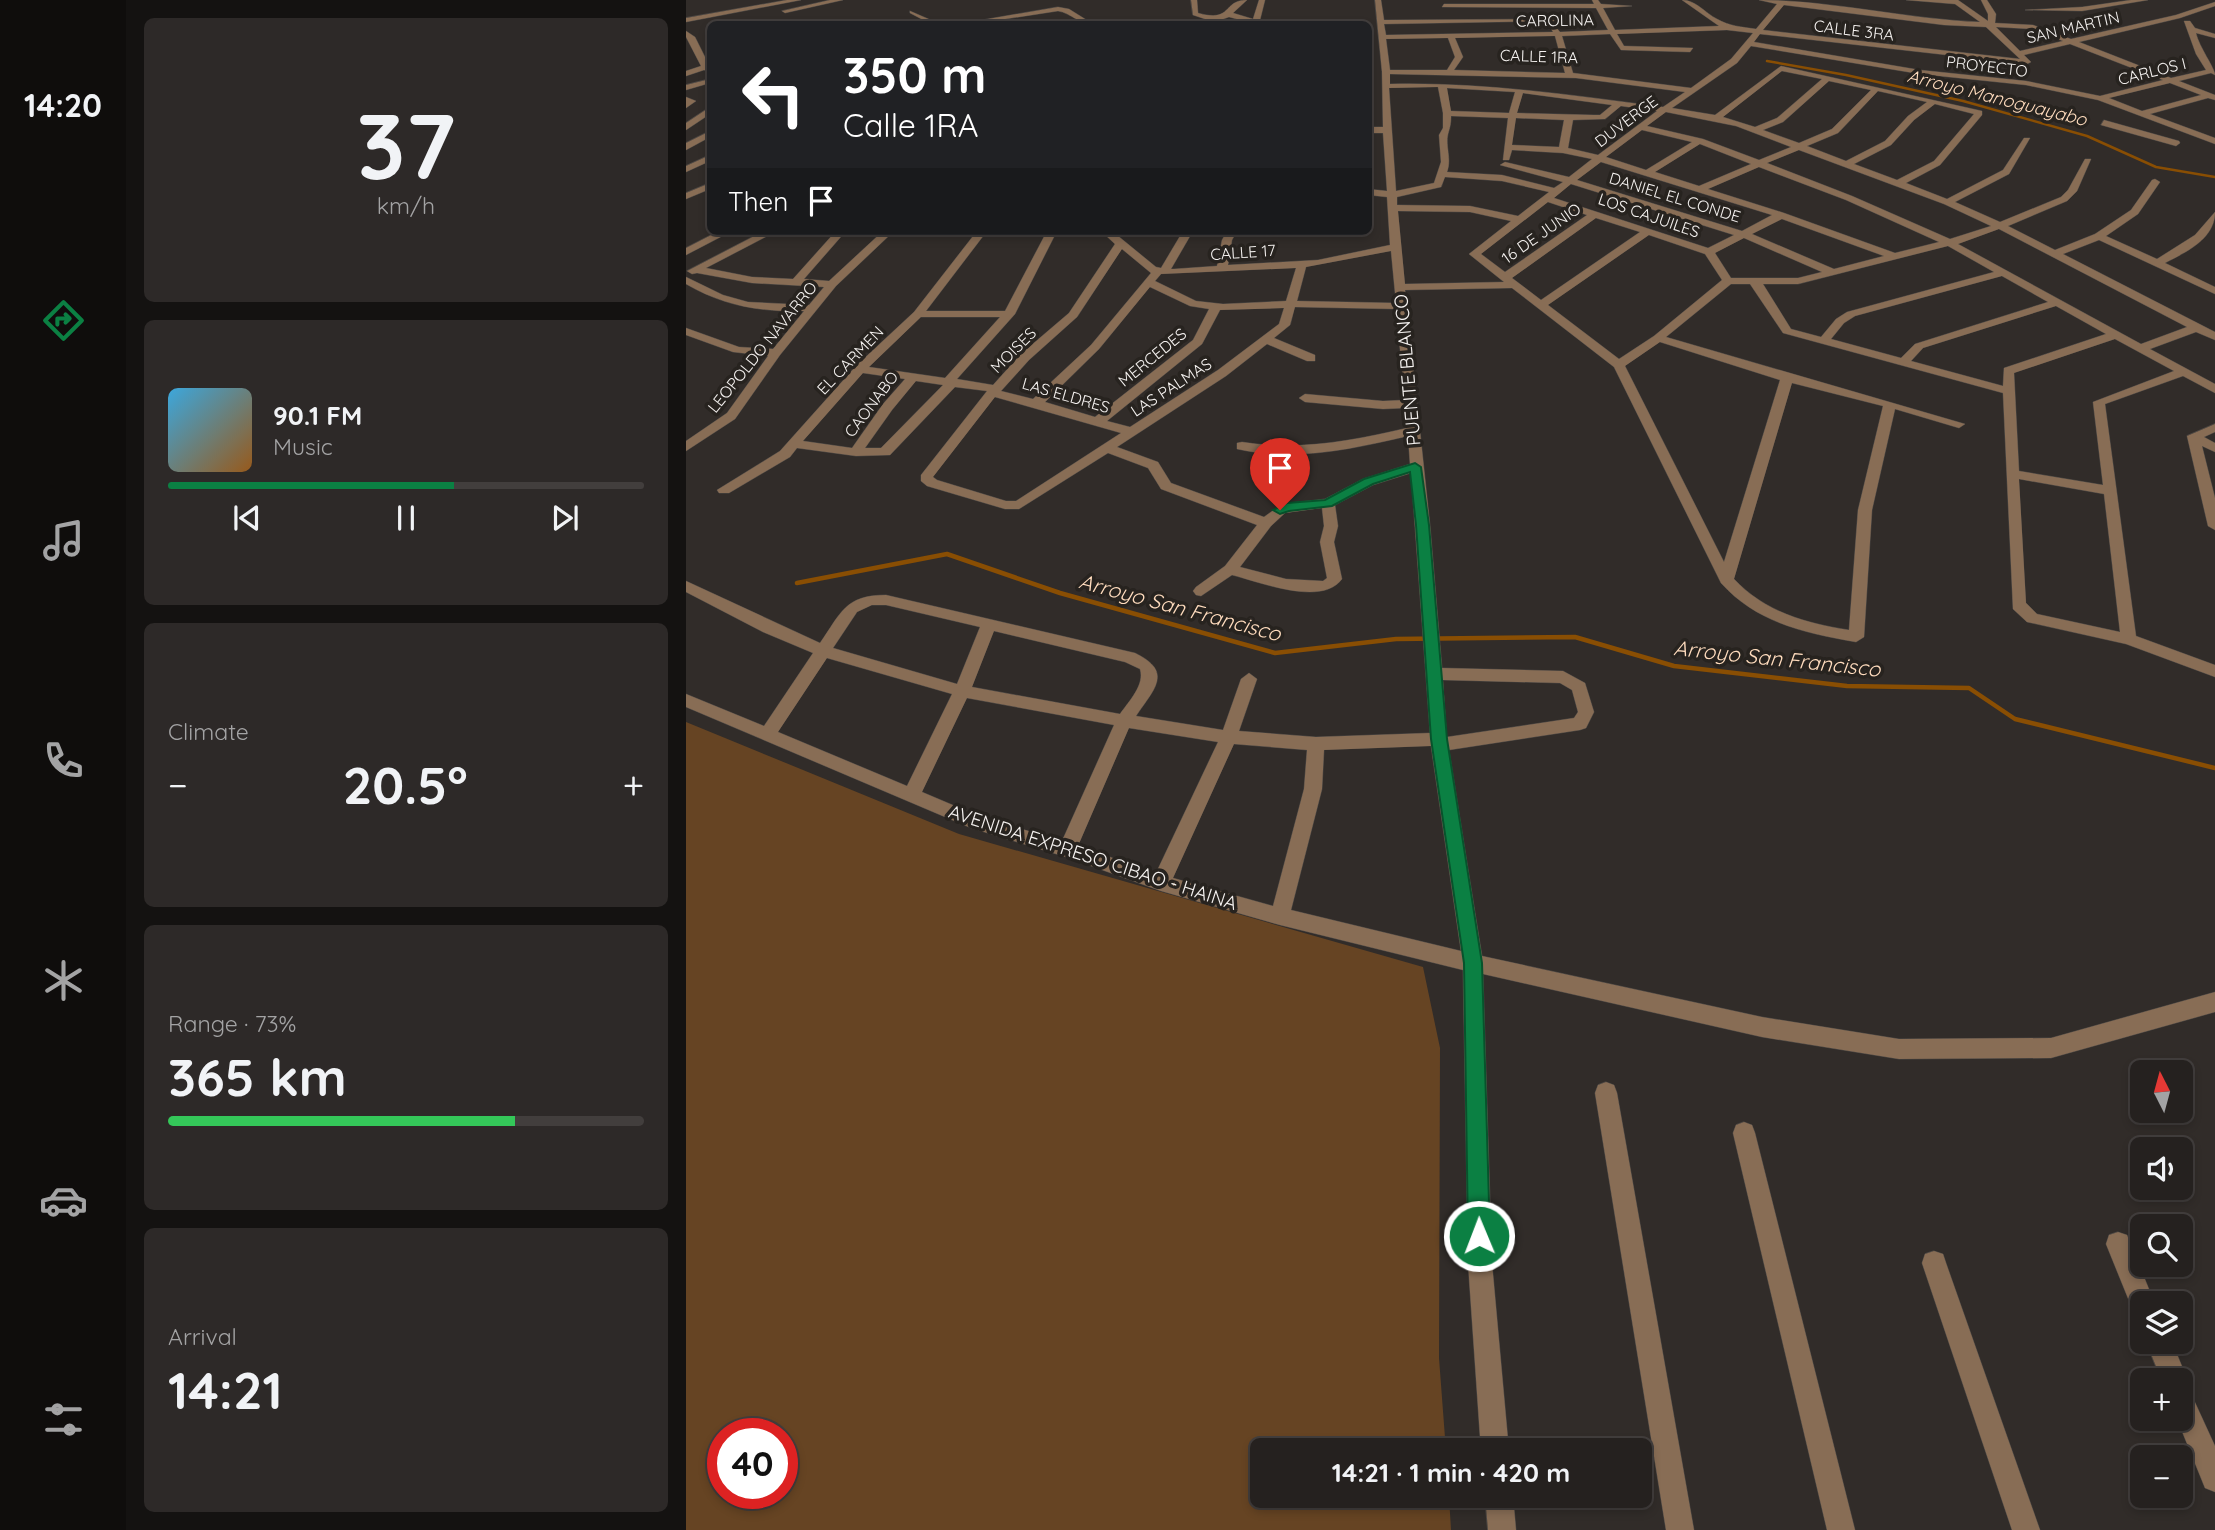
<!DOCTYPE html>
<meta charset="utf-8">
<style>
:root{--surface:#25211f;--page:#2d2928;--text:#f1f3f6;--muted:#a3a3a4;--line:#423e3d;--accent:#0b8043}
body{margin:0;font-family:Quicksand,sans-serif;background:var(--page);color:var(--text);height:100vh;display:flex;flex-direction:column;font-size:26px;white-space:nowrap}
*{box-sizing:border-box;margin:0}
p{font-size:23px;color:var(--muted)}
.icon{flex:none;width:38px;height:38px;fill:none;stroke:currentColor;stroke-width:2;stroke-linecap:round;stroke-linejoin:round}
.map{position:relative;flex:1;overflow:hidden}
.side{display:flex;flex-direction:column;gap:18px;padding:18px;background:#141211;width:560px}
.side>*{flex:none}
.guide{position:absolute;left:21px;top:21px;width:665px;height:214px;border-radius:10px;box-shadow:0 4px 10px #0003,0 0 0 2px var(--line);background:#202124;color:#fff;overflow:hidden}
.needle{width:46px;rotate:354deg}
.tools{position:absolute;left:1444px;top:1060px;display:grid;gap:14px}
.tools a{display:grid;place-items:center;width:63px;height:63px;border-radius:10px;background:var(--surface);box-shadow:0 4px 10px #0003,0 0 0 2px var(--line);font-size:35px}
.speed{position:absolute;left:21px;top:1418px;display:flex;gap:14px;font-size:35px;font-weight:700;text-align:center}
.speed>*{display:grid;place-content:center;width:91px;height:91px;border-radius:50%;background:var(--surface);box-shadow:0 4px 10px #0003,0 0 0 2px var(--line);line-height:1}
.speed .limit{border:10px solid #d22;background:#fff;color:#111}
.pin{position:absolute;display:grid;place-items:center;width:60px;height:60px;color:#fff;margin:-72px -30px;border-radius:50% 50% 50% 0;rotate:-45deg;box-shadow:0 0 7px #0007}
.pin .icon{rotate:45deg}
.me{position:absolute;width:77px;margin:-38px;rotate:359deg;stroke-linejoin:round;filter:drop-shadow(0 0 5px #0008)}
.turn{display:flex;align-items:center;gap:24px;height:147px;padding:0 21px;font-size:32px}
.turn .icon{width:91px;height:91px;stroke-width:2.5}
.turn b{display:block;font-size:49px;line-height:60px}
.then{display:flex;align-items:center;height:66px;padding:0 21px;background:#0003;gap:14px;font-size:26px}
.big{font-size:52px;font-weight:700;line-height:1.1}
.side .widget{flex:1;display:flex;flex-direction:column;justify-content:center;gap:10px;min-width:0;padding:0 24px;border-radius:10px;background:var(--page)}
.side .dial{align-items:center;gap:0}
.dial b{font-size:91px;line-height:1}
.song{display:flex;align-items:center;gap:21px}
.cover{width:84px;height:84px;border-radius:10px;background:linear-gradient(135deg,hsl(200 70% 55%),hsl(30 70% 35%))}
.played{height:7px;border-radius:4px;background:linear-gradient(90deg,var(--accent) 60%,var(--line) 60%)}
.keys{display:flex;justify-content:space-around;direction:ltr}
.heat{display:flex;justify-content:space-between;align-items:center;font-size:38px;direction:ltr}
.charge{height:10px;border-radius:5px;background:linear-gradient(90deg,#34c759 73%,var(--line) 0)}
.trip{position:absolute;left:564px;top:1438px;width:402px;height:70px;border-radius:10px;background:var(--surface);box-shadow:0 4px 10px #0003,0 0 0 2px var(--line);font-weight:700;line-height:70px;text-align:center}
main{display:flex;flex:1;min-height:0}
.dock{display:flex;flex-direction:column;width:126px;justify-content:space-around;align-items:center;background:#0f0d0c;color:var(--muted)}
.dock .icon{width:49px;height:49px}
.dock .on{color:var(--accent)}
.dock b{font-size:32px;color:var(--text)}
.map>svg:first-child{display:block}
.green{fill:#664423;fill-rule:evenodd}
.lines{fill:none;stroke-linecap:round;stroke-linejoin:round}
.stream-far1{stroke:#894e03;stroke-width:2.5}
.stream{stroke:#894e03;stroke-width:4.5}
.minor-casing{stroke:#4c4845;stroke-width:1}
.minor{fill:#886d55;fill-rule:evenodd}
.route{fill:#0b8043;stroke:#07532c;stroke-width:2}
.labels{text-anchor:middle;stroke-width:7;stroke-linejoin:round;paint-order:stroke}
.far-street-label{font-size:16px;fill:#f5f2f0;stroke:#27231f}
.far-water-label{font-size:18px;font-style:italic;fill:#ffdcbe;stroke:#27231f}
.street-label{font-size:19px;fill:#f5f2f0;stroke:#27231f}
.water-label{font-size:21px;font-style:italic;fill:#ffdcbe;stroke:#27231f}
</style>
<main>
<nav class="dock">
<b>14:20</b>
<svg class="icon on" aria-label="directions" viewBox="0 0 24 24"><path d="M12 3l9 9-9 9-9-9zM9 14v-3h6M13 9l2 2-2 2"/></svg>
<svg class="icon" aria-label="music" viewBox="0 0 24 24"><path d="M9 18V5l10-2v13"/><circle cx="6" cy="18" r="3"/><circle cx="16" cy="16" r="3"/></svg>
<svg class="icon" aria-label="phone" viewBox="0 0 24 24"><path d="M5 4h4l2 5-3 2q2 4 5 5l2-3 5 2v4C11 20 4 13 5 4z"/></svg>
<svg class="icon" aria-label="climate" viewBox="0 0 24 24"><path d="M12 3v18M4 7l16 10M4 17L20 7"/></svg>
<svg class="icon" aria-label="car" viewBox="0 0 24 24"><path d="M5 17H2v-5l4-1 3-4h7l3 4 3 1v5h-3M9 17h6M6 11h13"/><circle cx="7" cy="17" r="2"/><circle cx="17" cy="17" r="2"/></svg>
<svg class="icon" aria-label="filters" viewBox="0 0 24 24"><path d="M4 7h16M4 17h16"/><circle cx="9" cy="7" r="2"/><circle cx="15" cy="17" r="2"/></svg>
</nav>
<section class="side">
<div class="widget dial"><b>37</b><p>km/h</p></div>
<div class="widget">
<div class="song"><i class="cover"></i><div><b>90.1 FM</b><p>Music</p></div></div>
<div class="played"></div>
<div class="keys"><svg class="icon" aria-label="previous" viewBox="0 0 24 24"><path d="M18 5L8 12l10 7zM5 5v14"/></svg><svg class="icon" aria-label="pause" viewBox="0 0 24 24"><path d="M8 5v14M16 5v14"/></svg><svg class="icon" aria-label="next" viewBox="0 0 24 24"><path d="M6 5l10 7-10 7zM19 5v14"/></svg></div>
</div>
<div class="widget"><p>Climate</p>
<div class="heat"><a>−</a><b class="big">20.5°</b><a>+</a></div>
</div>
<div class="widget"><p>Range · 73%</p><b class="big">365 km</b><div class="charge"></div></div>
<div class="widget"><p>Arrival</p><b class="big">14:21</b></div>
</section>
<div class="map">
<svg width="1529" height="1530" viewBox="0 0 1529 1530">
<rect width="100%" height="100%" fill="#312c29"/>
<path class="green" d="M0 722 273 834 737 967 754 1048 753 1358 760 1451H576V1496H763L765 1530H0ZM37 1433H96V1493H37Z"/>
<g class="lines">
<path class="stream-far1" d="M1081 61 1160 75 1277 101 1401 136 1470 167 1529 177"/>
<path class="stream" d="M111 583 261 554 374 593 589 653 710 639 889 637 988 666 1161 686 1283 688 1329 719 1529 768"/>
<g class="minor-casing">
<path id="minor" d="M101 0H115L0 22V18Z
M144 0H157L99 13 96 11Z
M505 0H511L512 13C547 23 536 0 561 0L547 13 567 19 573 0H579L574 20 597 24H570L543 17 523 24H515L522 20 507 15Z
M689 0H695L698 20 865 19 869 21 698 24 700 35 867 32 864 27 868 25 874 32 922 30 910 8 756 7 758 4H908L906 0H912L915 4 946 6 917 8 929 30 1033 26 996 0C1010 0 1019 13 1031 19 1043 26 1056 27 1070 29L1091 4 1073 0C1144 0 1220 19 1294 22L1269 4 1220 0H1272L1302 21V14L1295 0H1301L1310 14 1309 23 1347 25 1385 39 1490 15 1529 2V6L1494 18 1393 42 1485 78 1520 70 1510 54 1498 21H1504L1509 28 1529 34V38L1510 33C1513 47 1529 68 1529 75L1525 73 1493 81 1529 95V100L1522 98 1464 114 1529 138V144L1412 100 1340 85 1234 74 1065 46 1051 63 986 108 1029 115 1095 66 1296 111V115L1254 165 1220 183 1261 199 1317 170 1338 138H1344L1323 174 1269 202 1314 222 1375 197 1382 190 1399 159H1405L1391 191 1381 201 1322 226 1369 250 1409 234 1445 210 1466 180 1469 179 1474 182 1452 214 1420 236 1471 259 1509 235 1529 212C1529 239 1500 252 1479 263L1529 287V294L1413 240 1377 254 1529 332V340L1510 332 1464 349 1529 384V393L1497 376 1419 404 1450 636 1529 665V677L1440 644 1341 622 1327 609 1317 393 1097 333 1064 284H1045L980 337 1279 424 1273 428 1209 409 1186 510 1178 637 1170 642C1119 633 1071 623 1035 583L928 367 826 288 719 290 744 525 756 668 877 671 899 683 908 712 900 728 894 730 763 750 796 956 1076 1017 1213 1039 1365 1038 1529 992V1012L1365 1058 1213 1059 1076 1037 797 974 806 1263 823 1451H795L782 1263 777 970 594 925 475 891 380 857 285 828 0 707V694L78 726 127 653 77 632 0 592V581L134 643C155 613 159 595 200 595L449 653C488 672 468 689 450 716L537 730 555 679 563 673 571 679 553 731 630 737 744 733 725 473 687 485 649 505 652 526 648 542 656 579C636 607 574 582 546 575L515 596 510 595 507 591 510 587 539 566 571 525 475 489 462 468 422 453 333 509H319L241 486 235 481V475L301 391 269 387 204 455 170 456 111 448 104 457 43 493H33L31 490 94 451 170 366 228 312 291 231H301L240 311H319L361 231H371L329 314 271 379 307 385 335 354 383 313 429 244 415 231H426L470 267 475 268 497 231H507L485 269H488L531 266 536 240 541 231H551L546 240 542 265 632 260 704 245 701 197 682 195V189L701 191 697 133H682V127H697L696 72ZM1098 5 1258 25 1300 27 1334 59 1077 30ZM1310 27 1346 29 1377 41 1334 51ZM1041 30 1067 33 1045 59 1005 88 887 73 876 36 924 34 935 50 1004 52 1007 48 938 46 931 34ZM1074 34 1341 64 1345 62 1338 55 1384 44 1477 80 1414 96 1340 81 1234 70 1068 42ZM869 36 879 73 768 70 777 57 769 38ZM762 38 769 57 761 70H704L700 39ZM1096 71 1136 79 1091 118 1069 127 1037 117ZM704 74 890 78 999 92 977 107C886 95 796 82 704 84ZM1143 81 1185 90 1146 129 1113 143 1077 130 1097 122ZM1484 83 1515 95 1456 111 1423 98ZM752 87 757 113V128L753 135 755 162 748 183 710 191 703 88ZM761 88 829 92 823 113 765 111ZM1192 91 1241 102 1222 116 1199 141 1160 161 1121 146 1152 133ZM837 93 926 105 914 115H908L831 113ZM1249 104 1288 114 1248 161 1211 180 1168 164 1205 145 1228 120ZM935 106 971 111 912 155 882 148 887 120 919 119ZM980 112 1050 126 1105 147 1073 160 1017 139 961 126ZM765 116 822 118 817 160H823L826 150 877 153 906 159 883 177 819 162 814 165 877 182 868 188 816 175 761 172C766 159 759 146 762 134 764 127 765 124 765 116ZM830 118 878 120 873 147 826 145ZM956 130 1006 142 960 170 920 157ZM1014 144 1065 164 1013 186 969 172ZM1113 150 1258 204 1305 226 1264 239 1166 196 1081 163ZM915 162 1086 215 1056 231 891 180ZM1073 167 1160 200 1253 242 1209 253 1098 213 1022 189ZM759 177 816 181 863 192 832 216 784 206 711 205V197L755 187ZM885 184 1048 235 1022 248 868 198ZM862 202 901 215 819 272 795 254ZM712 211 784 212 825 221 783 254 818 282 719 284ZM910 218 954 232 855 300 826 278ZM1096 219 1198 256 1148 269 1066 234ZM1313 229 1501 327 1455 344 1272 244ZM963 235 1019 254 1036 280 968 336 933 359 862 305ZM1058 238 1136 272 1112 278H1045L1029 253ZM1262 246 1308 272 1161 312 1150 319 1135 337 1105 329 1077 284H1112ZM436 249 465 273 405 345 347 399 315 391 343 360 391 317ZM705 251 710 303 611 301 620 267ZM610 268 600 301 537 304 510 301 469 281 475 274ZM1316 276 1362 302 1229 344 1215 358 1145 339 1158 323 1169 316ZM464 287 504 306 523 309 507 340 409 417 359 402 413 349ZM1370 306 1420 334 1318 368 1317 386 1225 361 1237 348ZM609 307 710 309 719 400 697 401 619 394 613 398 619 402 697 409 719 408 721 428C665 441 613 451 556 442L551 443V449C609 462 666 449 722 436L724 464 677 479 639 499 596 504 578 517 485 483 472 462 431 447 540 376 581 344 621 361H629V355L588 338 604 325ZM598 308 593 324 532 370 444 427 421 421 516 344 534 310ZM235 317H314L259 378 183 367ZM1429 339 1488 371 1407 402 1417 485 1333 471 1328 373ZM974 342 1094 380 1038 562 939 366ZM177 373 219 379 197 404 166 448 117 441ZM230 381 257 385 195 448H179L206 410ZM1106 383 1197 406 1172 510 1163 630C1119 623 1079 612 1048 579ZM309 397 435 433 330 501H320L251 480 247 477ZM1333 479 1418 494 1434 632 1351 614 1340 603ZM636 508 638 526 634 542 641 578 637 581 600 579 554 567 585 526 599 513ZM186 605H200L294 627 271 684 147 648 171 612ZM308 631 439 662 454 669C459 685 443 701 434 714L286 687ZM141 658 266 694 221 786 92 732ZM757 680 874 683 886 690 892 712 888 718 761 737ZM281 698 428 725 376 841 295 817 236 792ZM443 728 532 742 470 873 392 846ZM548 744 621 750 618 789 587 906 487 878ZM745 746 775 951 605 910 636 789 638 750Z
M1445 0H1462L1396 11 1339 10 1396 7Z
M372 7 383 9 407 24C394 25 385 13 372 11L287 24H273Z
M224 11 254 24H245L224 13Z
M0 31 9 37 24 67V72L18 70 0 76V71L15 66 0 37Z
M24 79V83L0 90V85Z
M0 97 10 101 0 108Z
M24 107V114L0 130V123Z
M1418 120 1493 141 1494 143 1490 146 1415 125Z
M24 131V137L0 150V143Z
M24 155V161L0 172V166Z
M24 183V189L0 199V193Z
M33 231H46L0 255V248Z
M78 231H91L20 268 66 277 107 279 150 231H160L118 279 143 281 197 231H208L150 286 94 355 49 419 0 451V441L41 413 82 356 47 352 0 335V328L53 347 87 349 118 311C74 312 38 306 0 284V277L37 295 62 302 123 305 138 287 66 283 11 273 6 274 1 271Z
M1529 424V432L1518 437 1529 443V452L1516 446 1529 498V530L1522 526 1501 436Z
M920 1082 928 1085 931 1093 1008 1530H980L909 1093 912 1085Z
M1058 1122 1066 1125 1069 1133 1169 1530H1141L1047 1133 1050 1125Z
M1432 1232 1441 1235 1469 1304H1456V1316L1448 1313 1420 1244 1423 1235Z
M1248 1251 1257 1254 1260 1263 1354 1530H1326L1236 1263 1239 1254Z
M1460 1342H1486L1502 1381 1501 1385 1529 1446V1492L1519 1488 1491 1419H1494V1381H1476Z
M799 1496H827L830 1530H802Z"/>
</g>
<use href="#minor" class="minor"/>
</g>
<path class="route" d="M729 463 735 467 743 525 761 739 796 963 804 1236 801 1244 793 1247 785 1244 782 1236 778 963 745 739 730 525 724 472 687 484 646 506 603 511 594 514 587 510 601 503 639 500 678 479Z"/>
<g class="labels">
<g class="far-street-label">
<text transform="translate(869 20) rotate(-1)" y="6">CAROLINA</text>
<text transform="translate(1387 27) rotate(-13)" y="6">SAN MARTIN</text>
<text transform="translate(1168 30) rotate(7)" y="6">CALLE 3RA</text>
<text transform="translate(853 56) rotate(2)" y="6">CALLE 1RA</text>
<text transform="translate(1301 66) rotate(7)" y="6">PROYECTO</text>
<text transform="translate(1466 71) rotate(-14)" y="6">CARLOS I</text>
<text transform="translate(940 121) rotate(-37)" y="6">DUVERGE</text>
<text transform="translate(989 197) rotate(17)" y="6">DANIEL EL CONDE</text>
<text transform="translate(963 215) rotate(19)" y="6">LOS CAJUILES</text>
<text transform="translate(855 233) rotate(-35)" y="6">16 DE JUNIO</text>
<text transform="translate(557 252) rotate(-4)" y="6">CALLE 17</text>
<text transform="translate(76 347) rotate(-51)" y="6">LEOPOLDO NAVARRO</text>
<text transform="translate(327 350) rotate(-45)" y="6">MOISES</text>
<text transform="translate(466 357) rotate(-39)" y="6">MERCEDES</text>
<text transform="translate(164 360) rotate(-46)" y="6">EL CARMEN</text>
<text transform="translate(485 387) rotate(-33)" y="6">LAS PALMAS</text>
<text transform="translate(380 395) rotate(16)" y="6">LAS ELDRES</text>
<text transform="translate(185 404) rotate(-53)" y="6">CAONABO</text>
</g>
<g class="far-water-label">
<text transform="translate(1311 98) rotate(14)" y="6">Arroyo Manoguayabo</text>
</g>
<g class="street-label">
<text transform="translate(721 370) rotate(-95)" y="7">PUENTE BLANCO</text>
<text transform="translate(407 857) rotate(18)" y="7">AVENIDA EXPRESO CIBAO - HAINA</text>
</g>
<g class="water-label">
<text transform="translate(494 608) rotate(15)" y="7">Arroyo San Francisco</text>
<text transform="translate(1091 659) rotate(6)" y="7">Arroyo San Francisco</text>
</g>
</g>
</svg>
<div class="tools">
<a><svg class="needle" viewBox="-14 -14 28 28"><path d="M0-13l5 13h-10z" fill="#e53935"/><path d="M0 13l5-13h-10z" fill="#a3a3a4"/></svg></a>
<a><svg class="icon" aria-label="sound" viewBox="0 0 24 24"><path d="M4 9h4l5-4v14l-5-4H4zM17 9q2 3 0 6"/></svg></a>
<a><svg class="icon" aria-label="search" viewBox="0 0 24 24"><circle cx="10" cy="10" r="6"/><path d="M15 15l6 6"/></svg></a>
<a><svg class="icon" aria-label="layers" viewBox="0 0 24 24"><path d="M12 4l9 5-9 5-9-5zM3 14l9 5 9-5"/></svg></a>
<a>+</a>
<a>−</a>
</div>
<div class="speed"><div class="limit">40</div></div>
<div class="pin" style="left:594px;top:510px;background:#d93025"><svg class="icon" aria-label="arrive" viewBox="0 0 24 24"><path d="M6 21V4h12l-3 4 3 4H6"/></svg></div>
<svg class="me" style="left:793px;top:1236px" viewBox="-20 -20 40 40"><circle r="17" fill="#0b8043" stroke="#fff" stroke-width="3"/><path d="M0-11L8 9 0 5-8 9z" fill="#fff"/></svg>
<div class="trip">14:21 · 1 min · 420 m</div>
<div class="guide">
<div class="turn"><svg class="icon" aria-label="left" viewBox="0 0 24 24"><path d="M17 20v-9H6M10 6l-5 5 5 5"/></svg><div><b>350 m</b>Calle 1RA</div></div>
<div class="then">Then<svg class="icon" aria-label="arrive" viewBox="0 0 24 24"><path d="M6 21V4h12l-3 4 3 4H6"/></svg></div>
</div>
</div>
</main>
